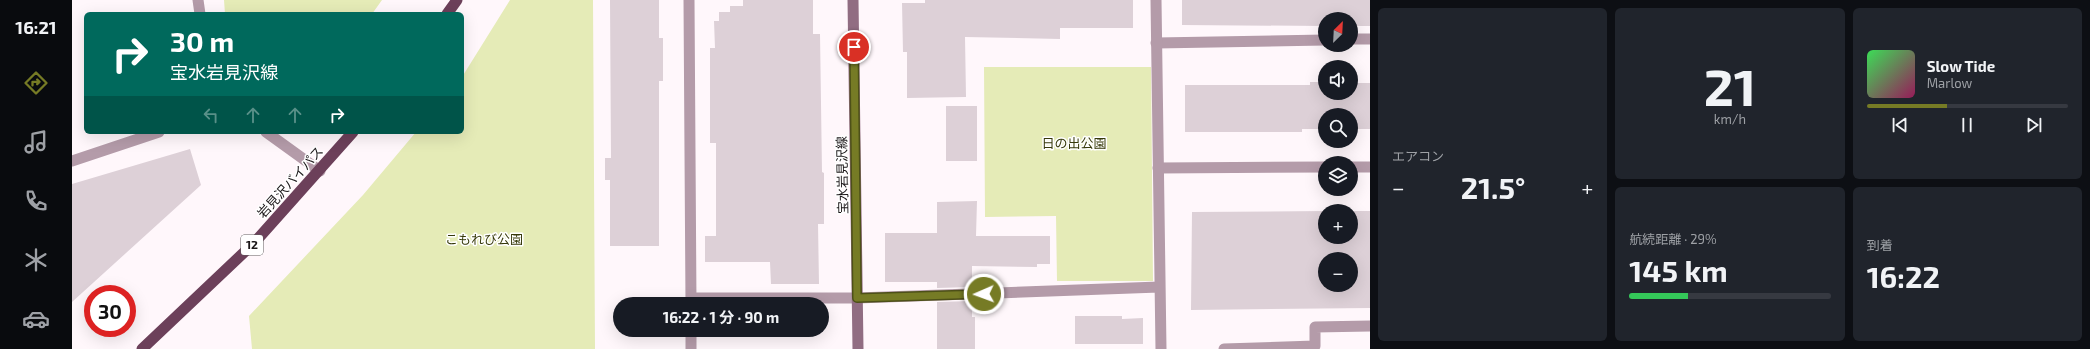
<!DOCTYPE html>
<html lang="ja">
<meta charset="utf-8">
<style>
:root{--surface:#171b24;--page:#20242c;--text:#f1f3f6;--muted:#9ea1a6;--line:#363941;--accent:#767b25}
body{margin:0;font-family:"Exo 2","Noto Sans JP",sans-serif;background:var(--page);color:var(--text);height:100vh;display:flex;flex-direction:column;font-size:15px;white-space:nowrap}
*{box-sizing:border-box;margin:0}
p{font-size:13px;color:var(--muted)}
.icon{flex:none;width:22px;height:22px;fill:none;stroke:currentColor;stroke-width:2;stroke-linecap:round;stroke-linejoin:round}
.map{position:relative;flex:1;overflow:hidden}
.details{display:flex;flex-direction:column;gap:8px;padding:8px;background:#0d0f14;width:720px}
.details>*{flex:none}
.banner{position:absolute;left:12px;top:12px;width:380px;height:122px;border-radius:6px;box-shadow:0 4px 16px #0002;background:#00695c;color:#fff;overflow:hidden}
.needle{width:26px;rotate:24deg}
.controls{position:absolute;left:1246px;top:12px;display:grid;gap:8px}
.controls a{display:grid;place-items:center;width:40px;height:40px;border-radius:50%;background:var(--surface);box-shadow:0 4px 16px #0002;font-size:20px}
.speed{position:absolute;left:12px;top:285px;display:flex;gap:8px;font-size:20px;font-weight:700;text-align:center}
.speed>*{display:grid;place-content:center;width:52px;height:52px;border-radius:50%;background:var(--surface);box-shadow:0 4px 16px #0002;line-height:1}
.speed .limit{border:6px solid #d22;background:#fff;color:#111}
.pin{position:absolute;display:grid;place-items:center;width:34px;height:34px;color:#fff;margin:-17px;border:2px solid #fff;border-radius:50%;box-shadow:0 1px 4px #0007}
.me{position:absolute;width:44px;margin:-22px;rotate:268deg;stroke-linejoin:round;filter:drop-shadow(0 0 3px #0008)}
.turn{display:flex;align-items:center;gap:14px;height:84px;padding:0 20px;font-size:18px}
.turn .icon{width:52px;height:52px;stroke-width:2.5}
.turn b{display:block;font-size:28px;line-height:34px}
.lanes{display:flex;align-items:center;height:38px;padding:0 20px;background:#0003;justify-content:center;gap:20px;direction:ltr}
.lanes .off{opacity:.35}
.big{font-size:30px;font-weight:700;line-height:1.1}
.details .card{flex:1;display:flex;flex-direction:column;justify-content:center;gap:6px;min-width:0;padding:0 14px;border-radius:6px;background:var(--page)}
.details .dial{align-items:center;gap:0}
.dial b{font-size:52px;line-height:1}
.song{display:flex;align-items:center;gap:12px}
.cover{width:48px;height:48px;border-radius:6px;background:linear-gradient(135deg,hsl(130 70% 55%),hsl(330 70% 35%))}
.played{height:4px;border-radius:2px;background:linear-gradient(90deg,var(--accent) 40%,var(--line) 40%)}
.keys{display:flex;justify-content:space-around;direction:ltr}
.heat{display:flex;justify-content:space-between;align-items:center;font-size:22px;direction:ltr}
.charge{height:6px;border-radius:3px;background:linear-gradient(90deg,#34c759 29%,var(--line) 0)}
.details .tiles{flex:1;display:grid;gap:8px;grid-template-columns:repeat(3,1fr)}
.card:first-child{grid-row:span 2}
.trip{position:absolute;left:541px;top:297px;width:216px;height:40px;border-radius:20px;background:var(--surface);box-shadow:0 4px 16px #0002;font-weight:700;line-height:40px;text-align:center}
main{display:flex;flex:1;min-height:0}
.menu{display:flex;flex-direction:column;width:72px;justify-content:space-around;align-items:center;background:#090b0e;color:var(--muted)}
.menu .icon{width:28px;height:28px}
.menu .on{color:var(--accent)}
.menu b{font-size:18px;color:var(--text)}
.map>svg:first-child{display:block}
.green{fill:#e5ebb7}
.building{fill:#ddd0d7;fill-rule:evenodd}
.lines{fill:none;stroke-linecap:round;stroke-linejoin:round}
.service{stroke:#b49ba9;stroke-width:11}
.minor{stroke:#b49ba9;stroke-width:11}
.secondary{stroke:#916d82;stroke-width:11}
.trunk{stroke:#6c405a;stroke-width:11}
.route-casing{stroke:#4d5018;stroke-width:10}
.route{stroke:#767b25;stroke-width:7}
.labels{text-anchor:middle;stroke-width:3;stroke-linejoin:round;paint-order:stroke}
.shield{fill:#fff;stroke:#5f5c5d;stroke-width:1}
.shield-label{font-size:12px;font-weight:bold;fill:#1a1618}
.park-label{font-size:13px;fill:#36390a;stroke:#fff}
.street-label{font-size:13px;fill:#1a1618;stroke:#fff}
</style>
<main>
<nav class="menu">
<b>16:21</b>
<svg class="icon on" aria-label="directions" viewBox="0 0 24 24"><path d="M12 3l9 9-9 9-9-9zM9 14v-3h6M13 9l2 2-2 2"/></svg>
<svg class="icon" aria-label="music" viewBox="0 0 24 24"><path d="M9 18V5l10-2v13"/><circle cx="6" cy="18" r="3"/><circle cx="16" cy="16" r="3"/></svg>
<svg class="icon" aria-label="phone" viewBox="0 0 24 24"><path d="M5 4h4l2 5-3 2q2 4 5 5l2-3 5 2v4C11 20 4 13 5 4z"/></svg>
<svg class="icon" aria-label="climate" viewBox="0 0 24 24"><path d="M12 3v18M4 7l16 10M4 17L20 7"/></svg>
<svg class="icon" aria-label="car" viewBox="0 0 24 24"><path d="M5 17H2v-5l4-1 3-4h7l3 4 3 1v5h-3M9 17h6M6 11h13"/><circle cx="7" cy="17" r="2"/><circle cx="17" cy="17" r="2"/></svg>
</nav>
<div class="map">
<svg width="1298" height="349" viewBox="0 0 1298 349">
<rect width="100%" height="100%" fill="#fff7fb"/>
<path class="green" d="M152 0H310L300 14H153Z
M438 0H521L523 349H180L177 316 291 195 344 132H390V77Z
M912 67H1079L1081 281H985L984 216 913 217Z"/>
<path class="building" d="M538 0H587V38H591V81H587V246H538V180H533V158H539Z
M671 0H741V34H748L750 172 752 173V224H746L747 284H699L698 262H633V236H644V143H638V48H643L642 21H647V12H658V6H671Z
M853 0H1061V28H988V39L893 37 894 97 835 98V52H831L830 3H853Z
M1110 0H1298V26H1279V19H1253V26L1110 25Z
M1238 82H1253V93H1279V83H1298V129H1279V115H1253V129H1230V132H1113V85H1238Z
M874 106H905V161H874Z
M118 149 129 185 0 302V184Z
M905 201 904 236H978V264H965V267L900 266V287L865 288V282H813V233H865V202Z
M1253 211V237H1279V211H1298V308L1119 310 1120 212ZM1253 259H1279V285H1253Z
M900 301V317H903V349H865V302Z
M1003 316H1050V319L1071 318V344H1003Z"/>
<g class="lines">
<path class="service" d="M1279 39H1298
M1084 43 1253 40
M1279 167H1298
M1086 168 1253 167
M1152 349 1243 346V327L1298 326"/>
<path class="minor" d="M126 0 128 14
M617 0 619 304
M1084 0 1089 349
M194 132 248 171
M0 161 87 132
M619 298H785L1087 287
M619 330V349"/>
<path class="secondary" d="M781 0 786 349"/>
<path class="trunk" d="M375 14 385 0
M70 349 183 242 281 132"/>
</g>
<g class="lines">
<g class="route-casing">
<path id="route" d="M782 47 785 298 912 294"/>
</g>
<use href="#route" class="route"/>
</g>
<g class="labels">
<rect class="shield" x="169" y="235" width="22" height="20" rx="3"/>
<g class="shield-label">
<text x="180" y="249">12</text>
</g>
<g class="park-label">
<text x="1002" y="148">日の出公園</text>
<text x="412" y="244">こもれび公園</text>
</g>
<g class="street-label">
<text transform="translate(770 175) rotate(-91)" y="5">宝水岩見沢線</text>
<text transform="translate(218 182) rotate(-48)" y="5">岩見沢バイパス</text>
</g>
</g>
</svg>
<div class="controls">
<a><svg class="needle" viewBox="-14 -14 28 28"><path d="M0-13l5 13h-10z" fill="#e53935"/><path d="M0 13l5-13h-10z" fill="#9ea1a6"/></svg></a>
<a><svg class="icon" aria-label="sound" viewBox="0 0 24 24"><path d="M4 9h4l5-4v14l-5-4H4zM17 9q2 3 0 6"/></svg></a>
<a><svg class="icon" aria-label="search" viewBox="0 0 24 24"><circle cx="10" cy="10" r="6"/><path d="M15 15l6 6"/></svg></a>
<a><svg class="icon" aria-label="layers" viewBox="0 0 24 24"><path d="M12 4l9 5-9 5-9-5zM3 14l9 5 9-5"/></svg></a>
<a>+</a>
<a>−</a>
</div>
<div class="speed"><div class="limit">30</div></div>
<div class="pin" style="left:782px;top:47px;background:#d93025"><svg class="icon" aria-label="arrive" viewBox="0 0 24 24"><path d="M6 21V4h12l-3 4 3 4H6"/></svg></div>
<svg class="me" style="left:912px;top:294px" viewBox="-20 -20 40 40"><circle r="17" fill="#767b25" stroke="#fff" stroke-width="3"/><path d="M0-11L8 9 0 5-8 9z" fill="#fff"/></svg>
<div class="trip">16:22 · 1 分 · 90 m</div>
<div class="banner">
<div class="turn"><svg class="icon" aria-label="right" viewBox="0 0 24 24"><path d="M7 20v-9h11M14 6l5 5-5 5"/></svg><div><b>30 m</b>宝水岩見沢線</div></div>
<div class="lanes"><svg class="icon off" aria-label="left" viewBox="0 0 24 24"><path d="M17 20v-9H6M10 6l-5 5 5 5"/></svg><svg class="icon off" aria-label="ahead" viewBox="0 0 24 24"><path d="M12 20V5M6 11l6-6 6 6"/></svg><svg class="icon off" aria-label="ahead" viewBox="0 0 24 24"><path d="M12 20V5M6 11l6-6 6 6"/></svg><svg class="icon" aria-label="right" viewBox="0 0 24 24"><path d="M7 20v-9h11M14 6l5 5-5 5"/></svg></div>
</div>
</div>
<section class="details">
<div class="tiles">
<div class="card"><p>エアコン</p>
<div class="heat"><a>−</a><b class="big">21.5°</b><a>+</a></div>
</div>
<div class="card dial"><b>21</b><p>km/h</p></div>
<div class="card">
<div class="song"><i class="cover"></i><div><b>Slow Tide</b><p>Marlow</p></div></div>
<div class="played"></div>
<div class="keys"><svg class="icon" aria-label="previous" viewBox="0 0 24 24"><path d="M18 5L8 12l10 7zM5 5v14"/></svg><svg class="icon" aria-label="pause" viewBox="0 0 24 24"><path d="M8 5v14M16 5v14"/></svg><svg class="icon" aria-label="next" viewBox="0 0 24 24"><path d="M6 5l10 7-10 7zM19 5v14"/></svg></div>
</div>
<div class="card"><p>航続距離 · 29%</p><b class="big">145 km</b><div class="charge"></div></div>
<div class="card"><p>到着</p><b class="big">16:22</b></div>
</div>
</section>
</main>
